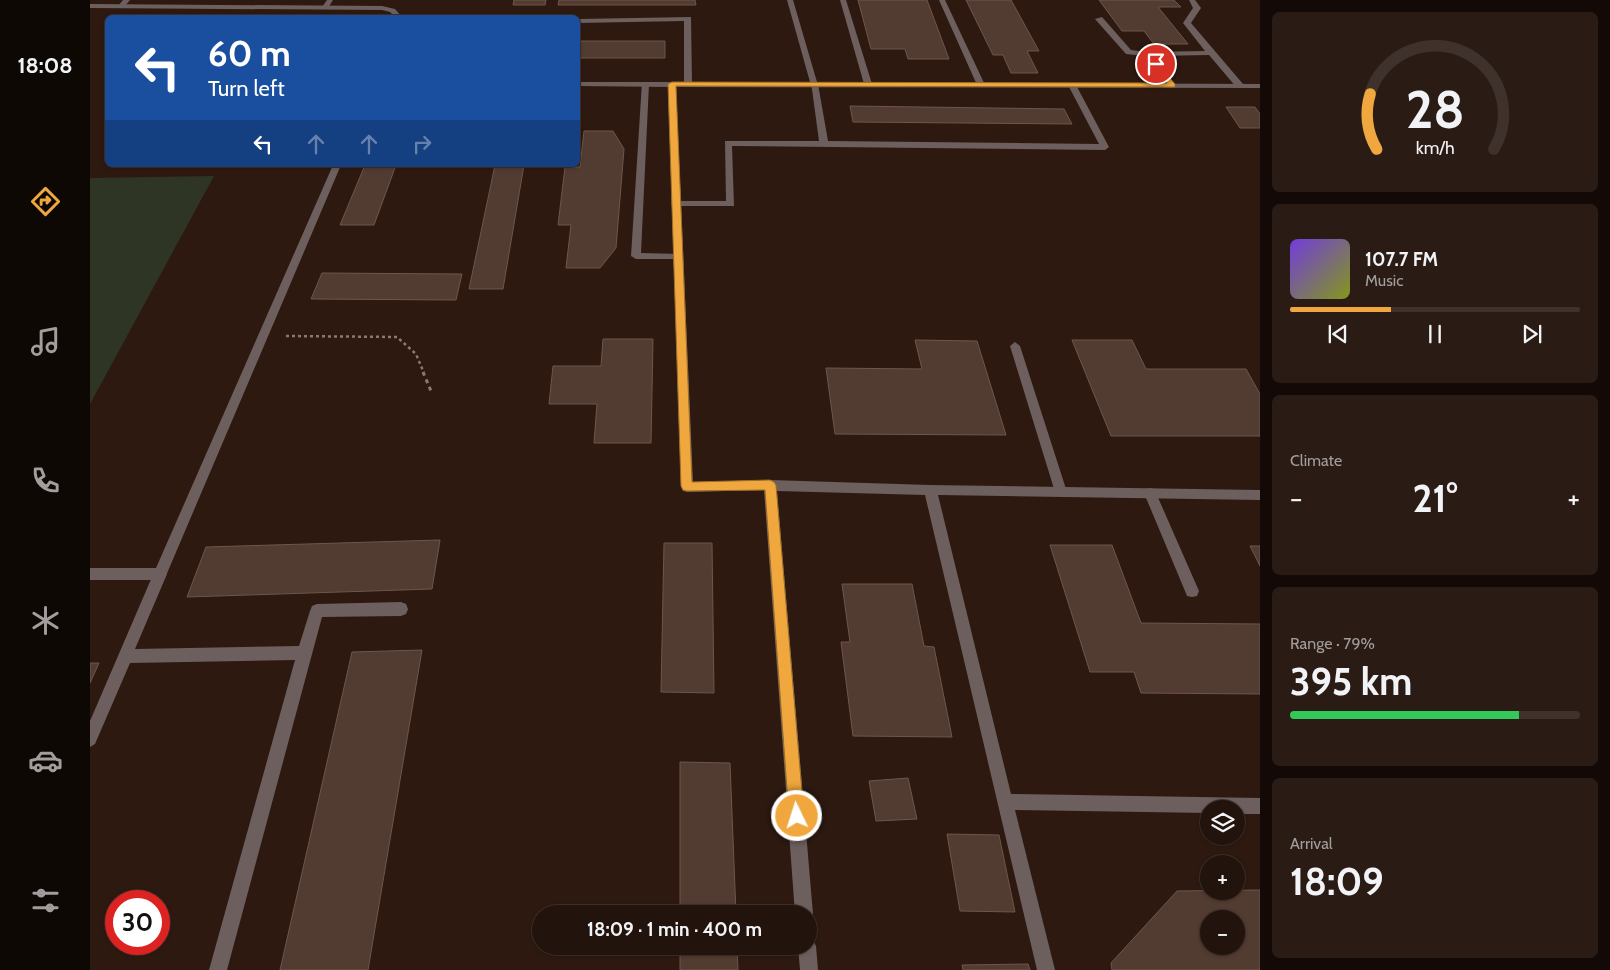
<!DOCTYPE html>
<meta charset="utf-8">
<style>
:root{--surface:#22130c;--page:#2a1c15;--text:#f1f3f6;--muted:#a29e9d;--line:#3f322d;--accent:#efa73e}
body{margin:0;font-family:Cabin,sans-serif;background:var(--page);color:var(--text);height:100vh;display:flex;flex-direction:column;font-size:19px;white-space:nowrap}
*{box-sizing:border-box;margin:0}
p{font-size:16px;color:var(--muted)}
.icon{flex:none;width:28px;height:28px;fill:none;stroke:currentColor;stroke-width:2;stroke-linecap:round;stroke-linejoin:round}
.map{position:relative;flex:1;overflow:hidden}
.details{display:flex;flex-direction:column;gap:12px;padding:12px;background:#130a07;width:350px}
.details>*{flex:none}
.top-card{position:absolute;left:15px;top:15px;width:475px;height:152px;border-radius:8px;box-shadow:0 1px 4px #0004,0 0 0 1px var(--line);background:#1a4fa0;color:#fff;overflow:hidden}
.fabs{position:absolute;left:1110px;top:800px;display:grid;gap:10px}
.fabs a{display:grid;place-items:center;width:45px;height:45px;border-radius:50%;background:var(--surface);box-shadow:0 1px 4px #0004,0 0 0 1px var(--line);font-size:25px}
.speed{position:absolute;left:15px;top:890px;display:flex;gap:10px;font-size:25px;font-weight:700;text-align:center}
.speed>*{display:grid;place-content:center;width:65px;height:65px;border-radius:50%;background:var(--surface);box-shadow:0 1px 4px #0004,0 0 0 1px var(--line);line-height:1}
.speed .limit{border:8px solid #d22;background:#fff;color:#111}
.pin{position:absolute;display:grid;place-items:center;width:42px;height:42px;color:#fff;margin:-21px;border:2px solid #fff;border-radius:50%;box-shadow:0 1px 5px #0007}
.me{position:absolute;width:55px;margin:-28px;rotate:356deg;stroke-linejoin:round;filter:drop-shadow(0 0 4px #0008)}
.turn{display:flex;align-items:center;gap:18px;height:105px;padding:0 20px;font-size:22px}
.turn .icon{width:65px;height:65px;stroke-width:2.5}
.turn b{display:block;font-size:35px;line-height:42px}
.lanes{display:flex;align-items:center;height:48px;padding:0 20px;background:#0003;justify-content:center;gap:25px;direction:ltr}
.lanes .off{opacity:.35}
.big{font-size:38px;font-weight:800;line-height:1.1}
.details .card{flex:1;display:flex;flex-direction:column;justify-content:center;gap:8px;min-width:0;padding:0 18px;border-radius:8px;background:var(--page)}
.details .dial{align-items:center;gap:0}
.dial svg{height:130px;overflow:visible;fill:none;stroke:var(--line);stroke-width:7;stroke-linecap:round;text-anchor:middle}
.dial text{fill:var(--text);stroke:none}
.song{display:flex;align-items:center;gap:15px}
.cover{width:60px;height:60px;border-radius:8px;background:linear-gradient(135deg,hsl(260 70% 55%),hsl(70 70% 35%))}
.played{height:5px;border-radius:2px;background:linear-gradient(90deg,var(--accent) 35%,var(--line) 35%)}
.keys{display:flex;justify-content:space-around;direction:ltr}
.heat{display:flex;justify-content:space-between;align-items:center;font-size:28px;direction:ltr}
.charge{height:8px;border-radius:4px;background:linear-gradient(90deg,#34c759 79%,var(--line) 0)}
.trip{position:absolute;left:442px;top:905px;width:285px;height:50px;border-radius:25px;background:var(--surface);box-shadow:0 1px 4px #0004,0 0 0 1px var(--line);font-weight:800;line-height:50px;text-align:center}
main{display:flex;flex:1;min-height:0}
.tab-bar{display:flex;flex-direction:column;width:90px;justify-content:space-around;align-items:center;background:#0e0805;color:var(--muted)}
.tab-bar .icon{width:35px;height:35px}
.tab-bar .selected{color:var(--accent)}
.tab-bar b{font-size:22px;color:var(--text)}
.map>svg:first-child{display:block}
.green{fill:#2e3524}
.building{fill:#523b31;stroke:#6f564b;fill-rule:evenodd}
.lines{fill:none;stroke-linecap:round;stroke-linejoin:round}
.path-far1{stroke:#8a7971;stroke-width:2.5;stroke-dasharray:3 3;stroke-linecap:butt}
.path{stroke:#8a7971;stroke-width:3;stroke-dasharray:4 4;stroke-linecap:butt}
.lane{fill:#6c5f5e;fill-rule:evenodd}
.street{fill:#6c5f5e;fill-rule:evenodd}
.route{fill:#efa73e;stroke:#9b6d28}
</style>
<main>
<nav class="tab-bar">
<b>18:08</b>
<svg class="icon selected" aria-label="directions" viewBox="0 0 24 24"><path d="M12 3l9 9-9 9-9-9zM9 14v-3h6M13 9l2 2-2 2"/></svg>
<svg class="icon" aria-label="music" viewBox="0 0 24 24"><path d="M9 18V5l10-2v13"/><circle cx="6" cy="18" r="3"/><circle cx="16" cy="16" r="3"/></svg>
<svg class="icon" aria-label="phone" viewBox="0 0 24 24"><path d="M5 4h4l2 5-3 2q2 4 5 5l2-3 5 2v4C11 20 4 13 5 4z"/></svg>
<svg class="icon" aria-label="climate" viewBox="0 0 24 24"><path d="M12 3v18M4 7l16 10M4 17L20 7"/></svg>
<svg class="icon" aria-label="car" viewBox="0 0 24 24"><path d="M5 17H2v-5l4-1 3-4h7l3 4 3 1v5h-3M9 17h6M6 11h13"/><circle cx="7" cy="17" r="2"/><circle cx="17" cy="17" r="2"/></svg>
<svg class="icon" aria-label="filters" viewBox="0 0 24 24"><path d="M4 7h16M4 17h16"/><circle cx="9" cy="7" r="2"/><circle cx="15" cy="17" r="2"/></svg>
</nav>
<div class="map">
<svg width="1170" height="970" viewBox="0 0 1170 970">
<rect width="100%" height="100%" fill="#2d1910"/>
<path class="green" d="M124 176 0 404V178Z"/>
<path class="building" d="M424 0H456L455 5H423Z
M469 0H605L606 5H468Z
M768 0H837L859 59H818L815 49H781Z
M876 0H921L949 51H937L948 73H921L913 55H903Z
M1009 0H1084L1091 7H1068L1098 44H1064L1054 31H1032Z
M488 41H575V58H488Z
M760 106 974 109 982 124 763 122Z
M1136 107H1165L1170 114V128H1150Z
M494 131H523L534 149 526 248 510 268H476L481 225H468L475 167H490Z
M275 165H306L284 225H250Z
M405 165H434L413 289H379Z
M232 273 372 274 366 300 221 299Z
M513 339H563L561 443H504L507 404H459L463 366H511Z
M825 340 887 341 916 435 745 434 736 368 832 369Z
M982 340H1042L1056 369H1156L1170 394V436H1021Z
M350 540 342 589 97 597 116 547Z
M574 543H622L624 693 571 692Z
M960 545H1022L1051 623 1170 624V694L1051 693 1044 672H1000Z
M1160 546H1170V566Z
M752 584H822L834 646 844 647 862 737 763 736 751 642H760Z
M332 650 278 970H190L262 652Z
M0 663H9L0 683Z
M590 762 640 763 646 914H590Z
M818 778 827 819 786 821 779 781Z
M857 834 909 835 925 912 870 911Z
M1170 890V970H1022L1021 963 1087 891ZM1119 919H1146V946H1119Z
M590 946H647L648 970H590Z
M938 964 940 970H873L872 965Z"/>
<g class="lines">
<path class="path-far1" d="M196 336 307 337 326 354 334 373"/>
<path class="path" d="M333 372 341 391"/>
<path class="lane" d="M33 0H40L34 7H30L28 6Z
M237 0H243L238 8 236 9 232 7Z
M750 0H756L782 84 781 86 774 84Z
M849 0H855L895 85 894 87 887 85Z
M1099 0H1105L1111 8 1101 23 1153 84V88H1147L1119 55 1063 56 1086 86 1079 88 1055 56 1036 54 1005 19 1012 17 1041 50 1057 52 1115 51 1093 23 1103 8Z
M601 17 602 84 598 86 594 84V21L488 23V19Z
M552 82 559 84 551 253 591 254 593 256 588 259H546L541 256Z
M721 82 728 84 738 141 1009 144 978 85 982 83 986 85 1019 147 1015 150 642 146 644 206H583L581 204 586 201H636L635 141H729Z
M925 342 930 346 977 492 975 496 971 497 967 496 965 492 920 346Z
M1060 488 1064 489 1066 493 1109 591 1107 596 1102 597 1097 596 1095 591 1054 493 1056 489Z
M70 568 75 570 77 574 45 649 209 646 220 611 222 606 227 604 311 602 316 604 318 609 316 614 311 616 232 617 137 970H119L205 660 40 663 5 744 0 747V721L65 570Z"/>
<path class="street" d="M697 0H703L727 82 1170 84V88L586 87 603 482 680 480 840 485 1170 490V500L848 495 921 794 1170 798V814H1146V809H1119V813L925 810 965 970H947L835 495 687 491 723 914 719 921V914H705L674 490 597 492 593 491 591 487 578 87 488 86V82H720Z
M0 4 292 6 305 9 313 18H306L300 12 292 10 0 8Z
M243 165H251L75 578 70 580H0V568H66Z
M719 938 723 940 726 946 728 970H710L708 946H719Z"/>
</g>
<path class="route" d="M1066 62 1085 84V87L586 86 602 482 680 480 684 482 686 485 714 816 712 822 707 824 701 822 699 816 675 490 597 491 593 490 591 486 578 84 582 82 1077 83 1062 64Z"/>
</svg>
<div class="fabs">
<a><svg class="icon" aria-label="layers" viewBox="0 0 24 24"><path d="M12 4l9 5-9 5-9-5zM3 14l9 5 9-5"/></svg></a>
<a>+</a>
<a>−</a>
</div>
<div class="speed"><div class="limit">30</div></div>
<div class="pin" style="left:1066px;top:64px;background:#d93025"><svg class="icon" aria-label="arrive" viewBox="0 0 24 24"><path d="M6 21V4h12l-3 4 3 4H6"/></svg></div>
<svg class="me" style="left:707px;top:816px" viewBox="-20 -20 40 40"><circle r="17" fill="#efa73e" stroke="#fff" stroke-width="3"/><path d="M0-11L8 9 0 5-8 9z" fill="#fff"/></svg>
<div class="trip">18:09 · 1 min · 400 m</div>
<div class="top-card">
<div class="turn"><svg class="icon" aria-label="left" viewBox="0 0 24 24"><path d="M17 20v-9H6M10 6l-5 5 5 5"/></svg><div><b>60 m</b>Turn left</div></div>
<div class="lanes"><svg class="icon" aria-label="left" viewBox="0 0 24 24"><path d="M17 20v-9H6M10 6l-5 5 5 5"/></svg><svg class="icon off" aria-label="ahead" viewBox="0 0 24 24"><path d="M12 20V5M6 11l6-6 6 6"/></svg><svg class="icon off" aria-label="ahead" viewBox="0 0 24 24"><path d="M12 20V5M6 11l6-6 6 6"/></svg><svg class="icon off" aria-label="right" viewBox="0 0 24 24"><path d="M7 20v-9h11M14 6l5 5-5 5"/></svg></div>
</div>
</div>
<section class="details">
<div class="card dial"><svg viewBox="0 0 100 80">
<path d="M14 69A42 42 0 1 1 86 69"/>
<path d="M14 69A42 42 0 0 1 10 35" stroke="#efa73e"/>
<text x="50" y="56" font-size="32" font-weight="700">28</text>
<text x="50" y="72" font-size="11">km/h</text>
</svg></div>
<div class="card">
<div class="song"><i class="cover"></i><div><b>107.7 FM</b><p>Music</p></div></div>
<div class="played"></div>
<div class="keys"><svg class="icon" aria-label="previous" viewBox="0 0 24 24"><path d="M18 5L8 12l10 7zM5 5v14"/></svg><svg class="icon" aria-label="pause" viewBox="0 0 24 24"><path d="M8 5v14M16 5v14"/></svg><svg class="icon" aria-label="next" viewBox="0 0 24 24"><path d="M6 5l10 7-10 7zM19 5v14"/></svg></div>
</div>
<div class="card"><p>Climate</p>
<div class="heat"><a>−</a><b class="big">21°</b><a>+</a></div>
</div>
<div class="card"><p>Range · 79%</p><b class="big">395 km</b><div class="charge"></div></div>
<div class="card"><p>Arrival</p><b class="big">18:09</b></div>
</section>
</main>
